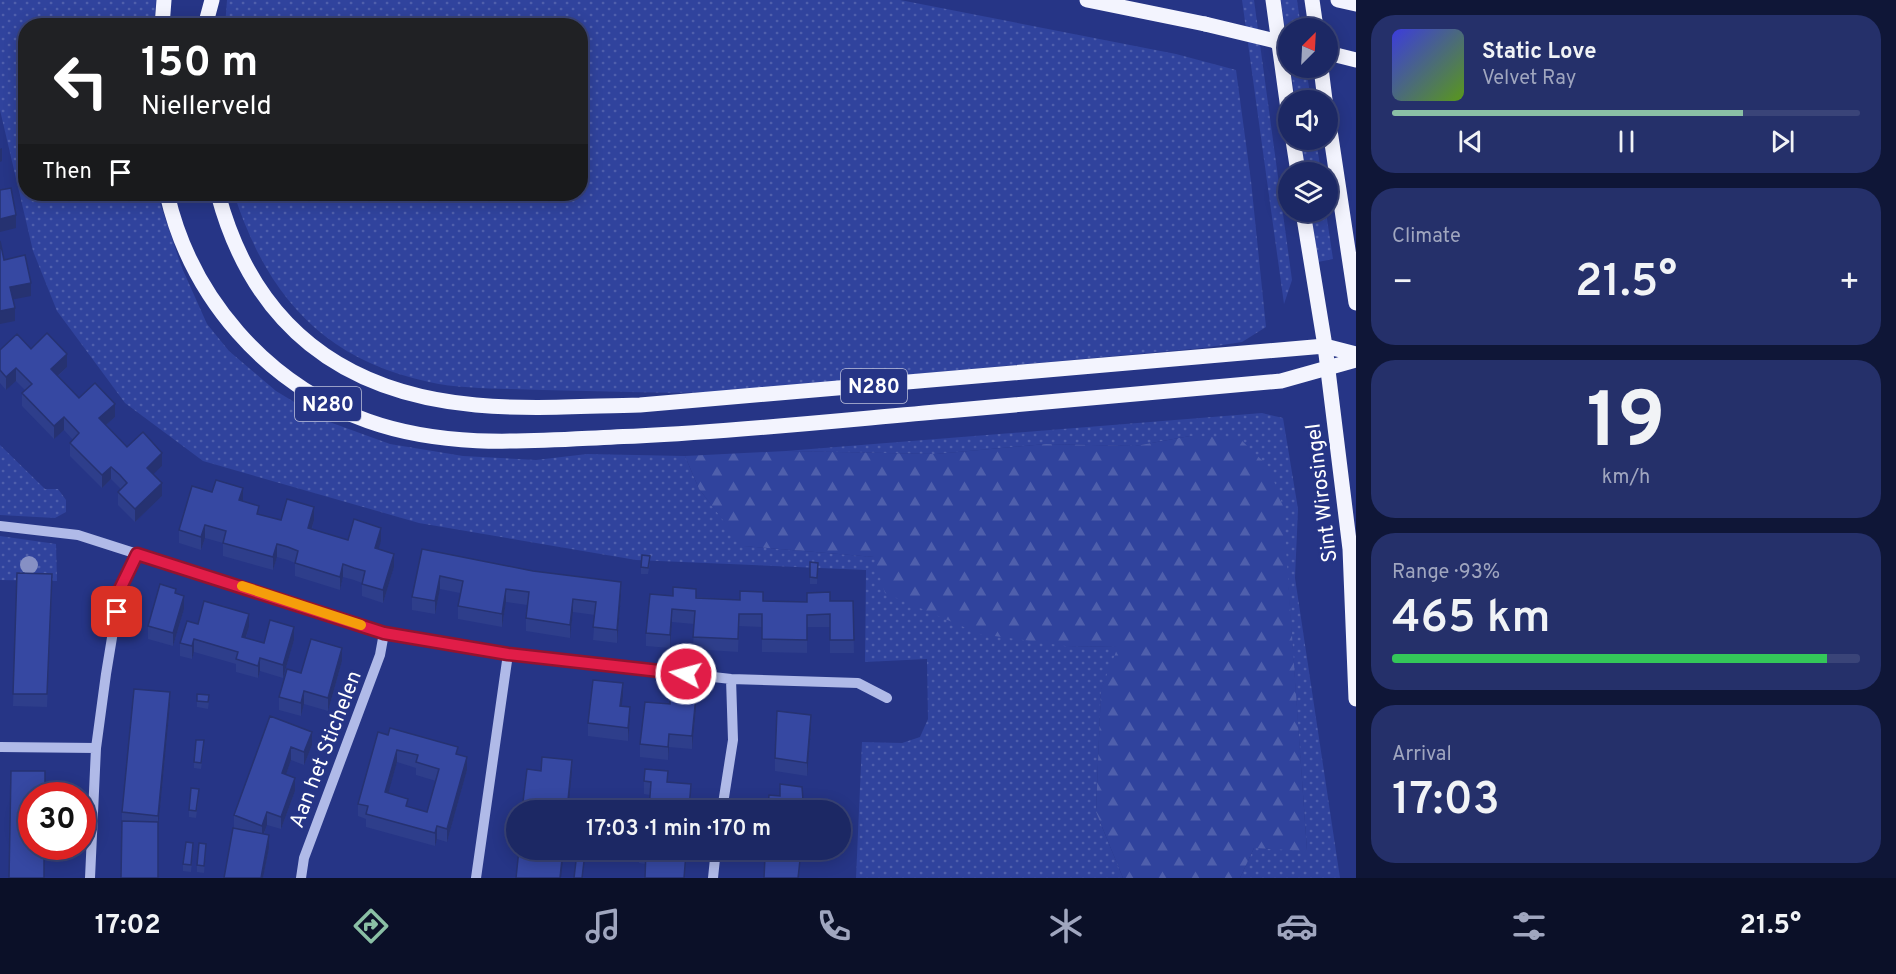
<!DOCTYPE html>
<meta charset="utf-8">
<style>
:root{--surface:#1c2864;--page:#25306a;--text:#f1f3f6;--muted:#a0a6bf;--line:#3a4478;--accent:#8abfa5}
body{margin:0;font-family:Overpass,sans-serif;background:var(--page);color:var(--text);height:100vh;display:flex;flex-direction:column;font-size:22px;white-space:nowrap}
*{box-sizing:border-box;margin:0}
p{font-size:20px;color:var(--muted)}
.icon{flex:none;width:33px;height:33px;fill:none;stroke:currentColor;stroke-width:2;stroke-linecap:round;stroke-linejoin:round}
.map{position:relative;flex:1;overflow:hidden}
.details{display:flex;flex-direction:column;gap:15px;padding:15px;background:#0f1637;width:540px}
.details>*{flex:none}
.hud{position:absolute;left:18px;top:18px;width:570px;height:183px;border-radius:24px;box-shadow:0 3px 15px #0003,0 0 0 2px var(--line);background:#202124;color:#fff;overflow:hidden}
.needle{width:39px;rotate:24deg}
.tools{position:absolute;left:1278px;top:18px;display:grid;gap:12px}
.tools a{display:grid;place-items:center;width:60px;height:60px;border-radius:50%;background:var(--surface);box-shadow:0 3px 15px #0003,0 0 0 2px var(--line);font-size:30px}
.speed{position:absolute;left:18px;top:782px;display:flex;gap:12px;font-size:30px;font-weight:700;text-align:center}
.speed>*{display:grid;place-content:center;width:78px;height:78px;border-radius:50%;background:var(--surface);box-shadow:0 3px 15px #0003,0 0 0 2px var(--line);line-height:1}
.speed .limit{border:9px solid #d22;background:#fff;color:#111}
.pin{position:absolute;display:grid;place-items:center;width:51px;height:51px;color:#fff;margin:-26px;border-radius:12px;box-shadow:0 3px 9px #0006}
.me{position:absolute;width:66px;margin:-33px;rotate:277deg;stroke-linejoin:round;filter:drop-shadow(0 0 4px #0008)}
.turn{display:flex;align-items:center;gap:21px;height:126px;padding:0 24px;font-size:27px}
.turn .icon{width:78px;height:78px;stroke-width:2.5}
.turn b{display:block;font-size:42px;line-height:51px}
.then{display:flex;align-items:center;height:57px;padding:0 24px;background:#0003;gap:12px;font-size:22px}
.big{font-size:45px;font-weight:600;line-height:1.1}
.details .card{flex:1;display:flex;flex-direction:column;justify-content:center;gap:9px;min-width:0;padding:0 21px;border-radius:24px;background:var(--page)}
.details .dial{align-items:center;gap:0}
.dial b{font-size:78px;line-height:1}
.song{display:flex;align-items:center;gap:18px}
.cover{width:72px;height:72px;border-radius:9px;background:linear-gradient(135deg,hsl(240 70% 55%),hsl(90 70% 35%))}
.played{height:6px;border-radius:3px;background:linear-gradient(90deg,var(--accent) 75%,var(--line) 75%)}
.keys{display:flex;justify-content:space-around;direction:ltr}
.heat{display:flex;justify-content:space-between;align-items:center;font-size:33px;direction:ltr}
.charge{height:9px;border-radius:4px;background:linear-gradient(90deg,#34c759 93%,var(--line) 0)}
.trip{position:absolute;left:506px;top:800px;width:345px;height:60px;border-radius:30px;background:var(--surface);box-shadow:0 3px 15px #0003,0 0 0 2px var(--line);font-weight:600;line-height:60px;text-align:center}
.tabs{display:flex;height:96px;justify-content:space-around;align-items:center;background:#0b1028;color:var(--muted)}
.tabs .icon{width:42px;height:42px}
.tabs .current{color:var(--accent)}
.tabs b{font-size:27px;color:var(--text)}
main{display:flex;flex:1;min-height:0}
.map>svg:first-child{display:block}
.grass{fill:url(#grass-dots)}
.forest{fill:url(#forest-firs)}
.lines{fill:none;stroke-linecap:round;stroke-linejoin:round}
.minor{stroke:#b0bae8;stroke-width:10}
.major{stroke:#f3f4fe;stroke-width:15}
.major-bridge{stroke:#f3f4fe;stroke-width:15}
.tree{fill:#8690c4}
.wall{fill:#2e3e8b;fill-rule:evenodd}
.shaded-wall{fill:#263271}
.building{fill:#3648a2;stroke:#263271;stroke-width:1.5;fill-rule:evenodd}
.route-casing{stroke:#92132f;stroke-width:15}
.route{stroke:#e11d48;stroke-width:10}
.slow{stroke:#f59e0b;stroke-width:10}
.labels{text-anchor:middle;stroke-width:6;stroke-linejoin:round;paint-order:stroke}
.shield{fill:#263586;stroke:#bec2db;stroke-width:1.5}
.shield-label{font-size:20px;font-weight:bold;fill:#fff}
.street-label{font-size:21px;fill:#fff;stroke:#263586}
</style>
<main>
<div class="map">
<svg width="1356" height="878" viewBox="0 0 1356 878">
<defs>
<pattern id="grass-dots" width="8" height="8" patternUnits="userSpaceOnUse" patternTransform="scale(1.5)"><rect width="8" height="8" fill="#30439d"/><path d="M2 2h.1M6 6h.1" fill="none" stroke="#4f5fac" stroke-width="1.8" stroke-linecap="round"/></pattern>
<pattern id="forest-firs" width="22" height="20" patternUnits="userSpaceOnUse" patternTransform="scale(1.5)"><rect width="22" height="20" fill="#30439d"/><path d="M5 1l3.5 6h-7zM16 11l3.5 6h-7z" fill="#4f5fac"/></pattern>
</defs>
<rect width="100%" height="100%" fill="#263586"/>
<path class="grass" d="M0 0H156L154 25 26 26V194H157L182 268 207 324 229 351 276 391 324 420 390 444 463 456 536 460 587 454 685 456 699 489 744 546 874 557 1066 646 1119 647 1101 690 1096 812 1123 878H856L862 742 902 743 920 737 928 719 927 659 865 662 866 570 636 560 419 523 203 461 125 403 57 311 33 251 0 110Z
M227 0H900L1176 54 1236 70 1251 181 1266 327 1242 342 1203 348 716 392C658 394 601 391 543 390 506 388 465 390 429 382 322 359 267 295 234 194H580V26H225Z
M1242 0H1254L1292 280 1284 304Z
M1281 0H1297L1301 28H1288V52Z
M1291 68H1306L1311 100H1295Z
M1301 140H1316L1321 172H1305Z
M1311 212H1326L1333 259 1318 262Z
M1262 413 1283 418 1298 509 1295 578 1340 878H1240L1254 848 1307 850 1288 585 1190 436 1135 446 1046 444 936 454 786 451Z
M0 445 45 489H58L66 500V512L55 518 0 515Z
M0 536 56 544 57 581 0 580Z"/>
<path class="forest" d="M1190 436 1239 438 1269 467 1283 506 1307 851 1254 848 1240 878H1123L1096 812 1101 689 1118 647 1066 646 980 634 885 593 874 557 743 546 699 489 685 456 786 451 936 454 1046 444 1135 446Z"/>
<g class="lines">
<path class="minor" d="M0 526 78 535 384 633 508 654 731 679 858 683 887 698
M0 747 96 748
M722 810 733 740 731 679
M90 878 96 748 106 674 120 589 137 554
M301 878 304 858 380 655 384 633
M476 878 508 654
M713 878 716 849"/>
<path class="major" d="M1087 0 1205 24
M1273 0 1288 109
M1312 0 1316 28
M1338 0 1356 4
M162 26 164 0
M205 26 212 0
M1328 53 1356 60
M1321 68 1325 100
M1328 117 1356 303
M1293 140 1298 172
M167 194C191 298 266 384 368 421 455 452 548 439 638 436 741 431 844 420 947 411 1059 401 1170 391 1281 381L1356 360
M218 194C253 325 342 393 476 405 531 410 586 406 640 405L1325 346 1356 354
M1303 212 1325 346 1350 549 1356 699"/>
<path class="major-bridge" d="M1205 24 1288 44"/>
</g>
<circle class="tree" cx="29" cy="565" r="9"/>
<path class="wall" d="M31 349 67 367 58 376 79 398 115 417 106 425 127 447 162 466 153 474 162 496 135 522 118 505V492L121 489 111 479 102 488 70 456V443L73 440 64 430 54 439 22 406V393L25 390 16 381 6 390 0 383V350Z
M212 492 243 501 259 515 281 520H314L312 529 348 540 381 541 378 549 394 567 383 603 362 596V583L354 580 343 577 340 590 295 576V563L288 560 277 557 273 570 223 556V543L205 538 201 550 179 543V530Z
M422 549 621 595 617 643 593 640 595 615 573 612 570 638 526 631V618L527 605 506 602 502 627 458 619V606L460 593 440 589 435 614 412 610V597Z
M810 562 818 563 817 584H810Z
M650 563 648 574H641V567Z
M17 573 52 587 47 707 13 706Z
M176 594 184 609 173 646 148 639V626Z
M650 594 763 601H853L854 653H830V627H807V653L762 652V627L739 626 738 652 693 649 694 624 672 622 670 648 646 646V633Z
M198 624 249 627 246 638 264 643 294 640 283 678 260 671 258 678 236 672V664L194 652 192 659 180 656V643Z
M342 661 328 711 304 704 301 716 279 710V697L301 673Z
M623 696 621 706 630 720 628 741 588 736V723Z
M197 701H209L208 709 197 707Z
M170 705 158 829 122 821V812Z
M696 709 692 749 669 747 668 760 640 757V744Z
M270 716 312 745 304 765 291 760 286 774 295 791 281 829 267 825 264 834 269 848 263 878H224L238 829 234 828V815Z
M811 728 807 776 775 771V758Z
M378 732 458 755 467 770 447 842 437 839 435 846 366 827V819L358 816V804ZM397 762 416 768V775L436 781 427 812 408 806 388 793Z
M204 747 201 769 194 768V762Z
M644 781 668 782 691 797 690 810H649L650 795 644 794Z
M802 787 803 810H768L780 796Z
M199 796 196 818 189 817V810Z
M639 849H663V852L686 866 645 864 639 863Z
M772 849H793V852Z
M193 850 191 872 183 871V864Z
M206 850 204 873 197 872V865Z"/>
<path class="shaded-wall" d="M2 148V161L0 162V149Z
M16 215V228L0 232V219Z
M31 283V296L10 300V287Z
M15 308V321L0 324V311Z
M67 354V367L51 382V369Z
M16 368V381L6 390V377Z
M115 404V417L99 431V418Z
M64 417V430L54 439V426Z
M162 453V466L147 480V468Z
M111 467V479L102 488V475Z
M162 483V496L135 522V509Z
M243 488V501L239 500Z
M314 507V520L308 541V528Z
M205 525V538L201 550V537Z
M381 528V541L375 561V548Z
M277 544V557L273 570V557Z
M394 554V567L383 603V590Z
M343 564V577L340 590V577Z
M440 576V589L435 614V601Z
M621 582V595L617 643V630Z
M506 589V602L502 627V614Z
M184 596V609L173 646V633Z
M573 599V612L570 638V625Z
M672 609V622L670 648V635Z
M249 614V627L242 649V637Z
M294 627V640L283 678V665Z
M194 639V652L192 659V646Z
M342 648V661L328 711V698Z
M260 658V671L258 678V666Z
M623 683V696L620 719V706Z
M304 691V704L301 716V703Z
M170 692V705L158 829V816Z
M696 696V709L692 749V736Z
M630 707V720L628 741V728Z
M811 715V728L807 776V763Z
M312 732V745L304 765V752Z
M669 734V747L668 760V747Z
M291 747V760L282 786V773Z
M397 750V762L385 805V792Z
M467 757V770L447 842V829Z
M572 760V772L568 810H567Z
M295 778V791L281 829V817Z
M267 812V825L262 838V826Z
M437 826V839L435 846V833Z
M269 835V848L263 878H261Z
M563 849H564L561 878H560Z"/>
<path class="building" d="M11 188 16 215 0 219V190Z
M0 241 4 260 25 255 31 283 10 287 15 308 0 311Z
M47 333 67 354 51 369 79 398 95 383 115 404 99 418 127 447 143 432 162 453 147 468 162 483 135 509 118 492 127 483 120 475 111 467 102 475 70 443 79 433 64 417 54 426 22 393 32 384 16 368 6 377 0 370V350L17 334 31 349Z
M216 480 243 488 239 500 259 506 257 514 281 520 287 499 314 507 308 528 348 540 354 519 381 528 375 548 394 554 383 590 362 584 365 571 354 568 343 564 340 577 295 563 298 551 288 547 277 544 273 557 223 543 226 531 205 525 201 537 179 530 192 486 212 492Z
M422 549 533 571 621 582 617 630 593 627 596 602 573 599 570 625 526 618 529 592 506 589 502 614 458 606 463 581 440 576 435 601 412 597Z
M642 555 650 556 648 568 641 567Z
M810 562 818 563 817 578 810 577Z
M17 573 52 574 47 694H13Z
M160 584 176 589 175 593 184 596 173 633 148 626Z
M673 587 696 589V598L740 600V591L763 592V601L807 602V593L830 592V601H853L854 640H830V614L807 615V640L762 639V614H739L738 639 693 637 695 611 672 609 670 635 646 633 650 594 673 596Z
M204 601 249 614 242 637 264 643 270 620 294 627 283 665 260 658 258 666 236 659 238 652 194 639 192 646 180 643 187 621 198 624Z
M311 639 342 648 328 698 304 691 301 703 279 697 287 669 301 673Z
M593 680 623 683 620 706 630 707 628 728 588 723Z
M134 689 170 692 158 816 122 812Z
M670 693 696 696 692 736 669 734 668 747 640 744 645 702 670 704Z
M197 694 209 695 208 702 197 701Z
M777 711 811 715 807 763 775 758Z
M270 716 312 732 304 752 291 747 282 773 295 778 281 817 267 812 262 826 234 815Z
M390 728 458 747 456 754 467 757 447 829 437 826 435 833 366 814 368 806 358 804 378 732 388 735ZM397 750 418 755 416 762 439 769 427 812 406 806 408 799 385 792Z
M196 740H204L201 763 194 762Z
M542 757 572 760 567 810H522L527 769 541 771Z
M645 769 668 771 667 782 691 784 689 810H649L651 782 644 781Z
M11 771H45V795H32V846H44V878H9Z
M780 784 802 787 803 800 796 799 795 810H768L769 795 780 796Z
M191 788 199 789 196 811 189 810Z
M582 804 590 805 589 810H582Z
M122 821 158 822V878H121Z
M233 828 269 835 261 878H224Z
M186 842 193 843 191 865 183 864Z
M199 843 206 844 204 866 197 865Z
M519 849H563L560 878H516Z
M639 849H663L662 851 686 853 684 878H645L646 851 639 850Z
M765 857 800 860 798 878H764Z
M576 861H584L582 878H574Z"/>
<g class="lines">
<g class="route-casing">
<path id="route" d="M117 612 120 589 137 554 384 633 508 654 686 674"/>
</g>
<use href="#route" class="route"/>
<path class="slow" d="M242 586 361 625"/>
</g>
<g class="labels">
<g class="shield">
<rect x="841" y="369" width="66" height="34" rx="4.5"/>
<rect x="295" y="387" width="66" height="34" rx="4.5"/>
</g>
<g class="shield-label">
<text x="874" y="393">N280</text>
<text x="328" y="411">N280</text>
</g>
<g class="street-label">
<text transform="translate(1321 493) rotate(-97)" y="7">Sint Wirosingel</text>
<text transform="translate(325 749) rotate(-69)" y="7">Aan het Stichelen</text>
</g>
</g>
</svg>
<div class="tools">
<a><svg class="needle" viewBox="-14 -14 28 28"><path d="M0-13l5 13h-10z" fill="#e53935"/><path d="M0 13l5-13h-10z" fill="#a0a6bf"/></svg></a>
<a><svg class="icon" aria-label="sound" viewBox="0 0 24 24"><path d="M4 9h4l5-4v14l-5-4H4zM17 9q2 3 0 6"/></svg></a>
<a><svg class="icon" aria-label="layers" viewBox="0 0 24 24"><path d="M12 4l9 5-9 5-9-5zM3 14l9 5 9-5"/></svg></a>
</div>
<div class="speed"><div class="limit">30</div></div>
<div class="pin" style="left:117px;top:612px;background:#d93025"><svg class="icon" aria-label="arrive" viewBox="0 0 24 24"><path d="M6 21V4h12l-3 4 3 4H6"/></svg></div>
<svg class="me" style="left:686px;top:674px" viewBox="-20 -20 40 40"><circle r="17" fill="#e11d48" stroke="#fff" stroke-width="3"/><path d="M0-11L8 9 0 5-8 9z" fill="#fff"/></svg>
<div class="trip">17:03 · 1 min · 170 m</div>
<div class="hud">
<div class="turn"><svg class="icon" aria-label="left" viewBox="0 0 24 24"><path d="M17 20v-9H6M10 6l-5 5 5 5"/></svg><div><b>150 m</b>Niellerveld</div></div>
<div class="then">Then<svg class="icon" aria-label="arrive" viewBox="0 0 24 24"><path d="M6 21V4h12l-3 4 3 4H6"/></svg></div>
</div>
</div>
<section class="details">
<div class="card">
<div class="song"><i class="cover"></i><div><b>Static Love</b><p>Velvet Ray</p></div></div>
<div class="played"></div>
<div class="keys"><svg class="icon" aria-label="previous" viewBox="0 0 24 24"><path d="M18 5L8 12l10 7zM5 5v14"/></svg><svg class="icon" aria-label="pause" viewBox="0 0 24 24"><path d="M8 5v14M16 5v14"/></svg><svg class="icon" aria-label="next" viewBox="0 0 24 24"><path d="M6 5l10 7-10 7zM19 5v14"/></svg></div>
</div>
<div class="card"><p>Climate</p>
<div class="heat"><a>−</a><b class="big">21.5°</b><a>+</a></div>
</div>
<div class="card dial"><b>19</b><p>km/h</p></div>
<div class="card"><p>Range · 93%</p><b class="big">465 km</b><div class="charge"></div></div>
<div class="card"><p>Arrival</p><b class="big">17:03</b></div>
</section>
</main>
<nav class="tabs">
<b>17:02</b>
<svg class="icon current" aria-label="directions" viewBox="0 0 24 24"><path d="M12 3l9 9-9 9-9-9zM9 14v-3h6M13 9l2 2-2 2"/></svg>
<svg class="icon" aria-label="music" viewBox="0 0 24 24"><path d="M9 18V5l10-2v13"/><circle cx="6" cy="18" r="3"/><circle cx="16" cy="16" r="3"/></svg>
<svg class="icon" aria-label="phone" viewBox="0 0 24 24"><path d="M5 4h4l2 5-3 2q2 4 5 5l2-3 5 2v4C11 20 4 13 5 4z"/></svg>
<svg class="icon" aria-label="climate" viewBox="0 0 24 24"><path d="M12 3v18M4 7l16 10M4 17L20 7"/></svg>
<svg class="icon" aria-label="car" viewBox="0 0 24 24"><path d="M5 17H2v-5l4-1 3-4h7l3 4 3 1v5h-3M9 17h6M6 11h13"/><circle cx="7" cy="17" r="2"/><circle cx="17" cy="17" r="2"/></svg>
<svg class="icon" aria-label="filters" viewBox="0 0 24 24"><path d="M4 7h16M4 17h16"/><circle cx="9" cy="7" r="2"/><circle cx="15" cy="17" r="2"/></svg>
<b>21.5°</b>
</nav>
